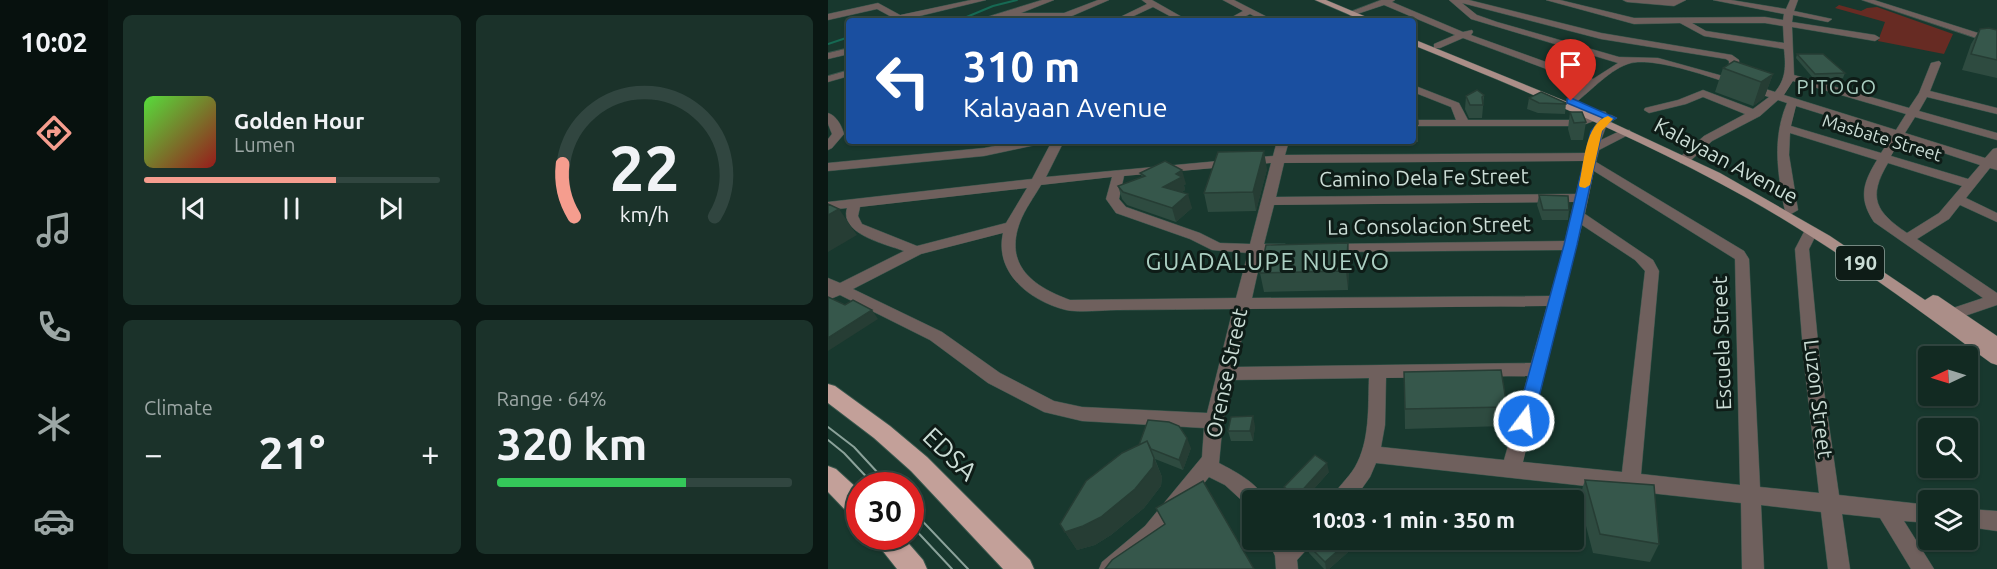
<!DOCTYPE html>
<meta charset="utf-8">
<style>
:root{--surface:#122a22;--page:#1b322a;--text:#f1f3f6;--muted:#9ca7a5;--line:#314640;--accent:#f59d8e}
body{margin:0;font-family:Ubuntu,sans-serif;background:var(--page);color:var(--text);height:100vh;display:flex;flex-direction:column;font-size:22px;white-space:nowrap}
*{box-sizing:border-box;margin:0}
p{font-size:20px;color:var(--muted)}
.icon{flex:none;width:33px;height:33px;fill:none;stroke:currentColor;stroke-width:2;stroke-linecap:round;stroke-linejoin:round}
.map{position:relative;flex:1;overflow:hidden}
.drawer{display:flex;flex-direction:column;gap:15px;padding:15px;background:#0a1713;width:720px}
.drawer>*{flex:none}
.hud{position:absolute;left:18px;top:18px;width:570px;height:126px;border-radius:6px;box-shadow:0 2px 4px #0004,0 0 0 2px var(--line);background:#1a4fa0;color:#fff;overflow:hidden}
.needle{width:39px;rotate:266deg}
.fabs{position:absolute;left:1090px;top:346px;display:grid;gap:12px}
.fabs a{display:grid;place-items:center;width:60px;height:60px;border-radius:6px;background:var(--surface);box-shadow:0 2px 4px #0004,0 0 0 2px var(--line);font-size:30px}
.speed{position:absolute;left:18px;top:472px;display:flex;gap:12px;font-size:30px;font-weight:700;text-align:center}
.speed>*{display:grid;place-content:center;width:78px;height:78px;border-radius:50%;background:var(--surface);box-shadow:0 2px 4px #0004,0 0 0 2px var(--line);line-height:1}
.speed .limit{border:9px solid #d22;background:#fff;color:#111}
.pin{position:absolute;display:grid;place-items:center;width:51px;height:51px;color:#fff;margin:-62px -26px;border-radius:50% 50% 50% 0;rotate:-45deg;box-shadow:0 0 6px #0007}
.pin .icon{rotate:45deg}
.me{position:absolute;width:66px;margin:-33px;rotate:15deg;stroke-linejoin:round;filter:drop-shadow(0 0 4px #0008)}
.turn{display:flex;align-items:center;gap:21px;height:126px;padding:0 18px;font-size:27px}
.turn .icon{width:78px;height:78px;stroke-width:2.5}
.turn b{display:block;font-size:42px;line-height:51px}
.big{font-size:45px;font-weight:600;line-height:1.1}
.drawer .tile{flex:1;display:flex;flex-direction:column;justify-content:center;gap:9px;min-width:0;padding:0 21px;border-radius:9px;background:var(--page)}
.drawer .dial{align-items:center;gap:0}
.dial svg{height:156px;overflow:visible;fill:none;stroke:var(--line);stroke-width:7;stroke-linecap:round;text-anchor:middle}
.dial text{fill:var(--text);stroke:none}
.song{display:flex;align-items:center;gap:18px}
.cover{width:72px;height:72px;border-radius:9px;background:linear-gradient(135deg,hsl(110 70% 55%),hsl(0 70% 35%))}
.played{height:6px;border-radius:3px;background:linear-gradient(90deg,var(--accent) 65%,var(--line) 65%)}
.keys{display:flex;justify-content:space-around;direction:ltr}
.heat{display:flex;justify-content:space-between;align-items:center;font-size:33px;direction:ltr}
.charge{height:9px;border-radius:4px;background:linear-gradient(90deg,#34c759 64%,var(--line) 0)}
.drawer .tiles{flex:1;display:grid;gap:15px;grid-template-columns:repeat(2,1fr)}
.trip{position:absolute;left:414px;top:490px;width:342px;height:60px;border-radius:6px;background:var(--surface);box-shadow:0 2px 4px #0004,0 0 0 2px var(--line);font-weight:600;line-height:60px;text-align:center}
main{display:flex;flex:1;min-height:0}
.menu{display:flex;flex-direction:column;width:108px;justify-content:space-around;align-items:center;background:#07110e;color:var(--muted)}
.menu .icon{width:42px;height:42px}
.menu .active{color:var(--accent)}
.menu b{font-size:27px;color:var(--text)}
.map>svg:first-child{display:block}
.green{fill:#672b23}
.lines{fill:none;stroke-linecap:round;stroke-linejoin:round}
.stream{stroke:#166953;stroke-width:2}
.minor-casing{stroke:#38564c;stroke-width:1}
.major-casing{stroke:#38564c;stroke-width:1}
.highway-casing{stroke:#38564c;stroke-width:2}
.minor{fill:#6f605d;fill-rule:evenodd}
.major{fill:#ab8e88;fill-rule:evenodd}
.highway{fill:#c3a099;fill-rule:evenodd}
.tram{stroke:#8ba29a;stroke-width:2}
.wall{fill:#2e4b40}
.shaded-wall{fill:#263d34}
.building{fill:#36574b;stroke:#263d34;stroke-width:1.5}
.route{fill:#1a73e8;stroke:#114b97;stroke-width:1.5}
.slow{fill:#f59e0b}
.labels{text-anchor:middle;stroke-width:6;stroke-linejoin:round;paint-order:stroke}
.far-street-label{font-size:18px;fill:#cbddd6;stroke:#0e1c17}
.far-quarter-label{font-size:20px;letter-spacing:1.5px;fill:#abcfc2;stroke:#0e1c17}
.shield{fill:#0e1c17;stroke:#92a39d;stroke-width:1.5}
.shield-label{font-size:20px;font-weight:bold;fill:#cbddd6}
.street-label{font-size:21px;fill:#cbddd6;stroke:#0e1c17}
.quarter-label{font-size:24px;letter-spacing:1.5px;fill:#abcfc2;stroke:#0e1c17}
.near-street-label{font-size:26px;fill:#cbddd6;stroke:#0e1c17}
</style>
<main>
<nav class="menu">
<b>10:02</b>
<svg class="icon active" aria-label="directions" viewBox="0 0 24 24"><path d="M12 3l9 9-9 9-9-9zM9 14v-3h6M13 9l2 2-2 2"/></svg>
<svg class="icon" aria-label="music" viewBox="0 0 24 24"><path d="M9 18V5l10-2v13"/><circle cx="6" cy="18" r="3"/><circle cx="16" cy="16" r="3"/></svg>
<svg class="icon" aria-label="phone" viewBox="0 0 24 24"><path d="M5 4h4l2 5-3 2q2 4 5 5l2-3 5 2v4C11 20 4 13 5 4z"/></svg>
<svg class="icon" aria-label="climate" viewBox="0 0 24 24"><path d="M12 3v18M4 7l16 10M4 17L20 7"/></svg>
<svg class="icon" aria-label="car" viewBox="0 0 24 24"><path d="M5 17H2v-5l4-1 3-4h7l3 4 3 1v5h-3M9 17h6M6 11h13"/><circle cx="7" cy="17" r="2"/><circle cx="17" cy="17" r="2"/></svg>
</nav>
<section class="drawer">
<div class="tiles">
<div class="tile">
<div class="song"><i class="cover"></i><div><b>Golden Hour</b><p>Lumen</p></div></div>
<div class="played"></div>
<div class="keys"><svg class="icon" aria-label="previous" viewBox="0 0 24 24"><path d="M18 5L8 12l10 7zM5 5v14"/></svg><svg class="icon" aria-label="pause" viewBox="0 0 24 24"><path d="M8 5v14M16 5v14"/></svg><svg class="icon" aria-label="next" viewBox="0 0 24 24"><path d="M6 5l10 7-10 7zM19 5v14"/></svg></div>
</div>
<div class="tile dial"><svg viewBox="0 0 100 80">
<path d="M14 69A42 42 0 1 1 86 69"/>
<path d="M14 69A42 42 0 0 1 8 42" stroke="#f59d8e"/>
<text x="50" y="56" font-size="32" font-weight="700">22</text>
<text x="50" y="72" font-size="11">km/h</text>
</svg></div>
<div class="tile"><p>Climate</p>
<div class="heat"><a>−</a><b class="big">21°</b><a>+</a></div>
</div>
<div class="tile"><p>Range · 64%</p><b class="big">320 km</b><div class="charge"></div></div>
</div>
</section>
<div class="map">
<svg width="1169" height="569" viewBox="0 0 1169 569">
<rect width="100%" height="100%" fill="#18382e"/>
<path class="green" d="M1011 5 1033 11 1039 8 1049 7 1125 34 1116 54 1050 41 1057 22 1007 8Z"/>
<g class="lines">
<path class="stream" d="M129 21 165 6 189 0
M0 44 21 37"/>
<g class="minor-casing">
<path id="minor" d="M143 0H158L71 21 49 9 0 20V14L50 3 72 15Z
M214 0H226L193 13H236L270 0H281L237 19 146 21Z
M314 0H324L361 21H351L325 7 295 21H284L319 4Z
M395 0H406L447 21H436L422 14 408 21H397L415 11Z
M553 0H567L564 2 635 32 644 30 645 32 643 35 765 79 790 63 643 19 621 0H641L773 33 904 55 911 60 912 81 947 92C958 79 958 66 956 49L876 36 852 23 806 24 718 0H732L806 18 937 17 955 20 956 14 885 0H903L958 9 962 0H970L966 11 1004 19 1000 22 965 15 964 22 1047 35 1052 38 1047 41 964 27 966 75 1081 108 1091 93 1103 63 1111 61 1113 63 1102 91 1169 108V114L1099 97 1091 111 1169 133V140L1087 117 1077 133 1157 158 1165 149 1169 148V170L1162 168 1138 198 1169 213V222L1132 205 1121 219 1089 239 1169 293V305L1125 320 1119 318 1117 314 1119 310 1155 298 1046 222C1030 198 1035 183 1049 160L962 133 961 155 970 210 963 214 958 213C955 206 955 198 953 190 948 158 947 132 959 103L950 100 932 116 884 141 860 163H852V157L876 136 917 114 875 97 858 104 821 113 816 110 817 108 850 100 875 90 925 109 941 97C909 87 834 56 803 63 783 68 763 91 747 103H739V99L759 84 635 38 612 48H606V44L627 35 556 5 523 16 519 13ZM634 3 773 39 898 59 901 61 902 78 830 58 791 57 669 22 649 15ZM864 23H937L955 26 956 43 878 31ZM965 81 1078 114 1068 130 956 95ZM968 106 1064 136 1053 153 963 126ZM1073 139 1152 165 1140 179 1063 156ZM1060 163 1134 186 1111 213 1079 233C1048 212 1039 198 1060 163Z
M795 0H858L846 6 799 2Z
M1034 0H1046L1169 39V45Z
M21 48V54L0 59V53Z
M21 70V76L0 82V76Z
M585 85 631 103 640 120H750L774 111 778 112V116L783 115 789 118 779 124 773 140 794 130H802V134L771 150 768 162 916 251 921 259 932 487 991 493 976 363 967 249 978 228H988L990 231 981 249 992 363 1011 495 1101 505V523L1076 521 1106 569H1083L1052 518 1014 514 1022 569H1000L993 512 933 505 936 569H914L913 503 548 463 542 477 525 501H502C508 488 520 479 527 467 542 441 540 407 541 378L404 380 395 421 391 463C408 472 430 483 438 501H424V509L421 507 397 485 381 477 331 540 298 569H271L274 562 317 526 374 457 376 428 254 421 216 412 160 383 102 340 12 295 0 300V278L12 283 76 251C57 244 11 234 19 208L0 210V202L204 179 224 141H236L218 177 445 156 449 141H461L457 155 758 153C761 139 763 124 777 117L752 126H585V120H628L623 107 585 92ZM756 161 748 194 448 197 456 163ZM443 163 422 244 392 243 372 233 298 207 291 199 296 176ZM766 171 907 259 912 485 813 474 831 271 825 260 757 214ZM284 177 278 199 288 213 362 239 384 250 420 253 408 298 242 300C204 286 176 265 192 222 197 209 206 197 213 185ZM199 188 178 223 89 246 34 224 30 216 32 207ZM746 202 737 241 502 244 495 248 502 252 735 250 722 296 424 298 434 253 457 252 464 248 457 244H436L446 205ZM754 225 807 260 817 271 794 472 695 462ZM175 233C166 273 202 301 238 310 254 313 273 310 289 310 328 310 367 309 405 309L379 413 254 407 226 401 172 373 114 332 25 289 93 254ZM719 306 703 363 407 367 421 309ZM700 376 676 460 553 447 557 425 558 378Z
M0 113C8 115 14 126 16 134L4 148 0 150V139L4 134 0 124Z
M194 141H218L212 144 156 156 0 171V163L156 148Z
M1140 509 1169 511V531L1140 527Z
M440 540H485L481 547 469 560 470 569H448L447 556Z"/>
</g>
<g class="major-casing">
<path id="major" d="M487 0H498L548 21H536Z
M585 39 742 103 892 173 1002 236 1097 300 1105 295 1110 296 1169 336V365L1163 363C1084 305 1005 246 919 198 812 138 698 91 585 45Z"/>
</g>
<g class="highway-casing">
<path id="highway" d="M0 384 7 386 62 426 99 457 202 560 206 569H175L83 471 46 438 0 403Z
M0 466 8 469 32 491V519L23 516 0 492Z
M46 537H75L95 560 99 569H69L50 545Z"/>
</g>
<use href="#minor" class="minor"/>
<use href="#major" class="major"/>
<use href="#highway" class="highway"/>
<path class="tram" d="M0 427 26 447 62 486
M0 440 16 453 47 486
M82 508 140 569
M82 524 124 569"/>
</g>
<path class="wall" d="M1152 29 1169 30V78L1134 70 1143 44Z
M969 54 1017 73 1015 78H985L968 58Z
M895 68 945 74 936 98 925 106 887 92Z
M656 95 654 118H641L637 109 638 96Z
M701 98 738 103 737 114 710 113 699 109Z
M585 111 590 124V142H576V141H585Z
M742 112 758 122 755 140H743L740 129Z
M439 169 428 211 380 212 376 193Z
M312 173 358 184 356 185 357 190 354 192 364 208 348 222 299 205 294 199 290 186 314 177Z
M711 195 741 210 740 220H714L709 205Z
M520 243 521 262 520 290 436 292 432 273Z
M576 372 679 407 676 426 577 429Z
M427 426 425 441H403L400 431Z
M311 445 363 448 355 470 327 459 334 477 333 486 316 508 283 535 267 545 249 550 232 524Z
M501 472 475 501H465L459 497 456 487Z
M757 480 831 544 822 562 765 553 751 499Z
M483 540H526L527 546 501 569H496L481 553 479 544Z"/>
<path class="shaded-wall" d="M945 74 936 98 925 106 933 82Z
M436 151 439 169 428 211 425 192Z
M354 170 358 184 356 185 357 190 339 201 335 187 348 174Z
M360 194 364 208 348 222 344 208Z
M11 209 29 235 0 252V215Z
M520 243 521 262 520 290 518 271Z
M44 310 50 319 0 351V338Z
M425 416 427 426 425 441 422 431Z
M359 438 363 448 355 470 351 460Z
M319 441 334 477 333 486 316 508 283 535 267 545 249 550 237 532Z
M499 463 501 472 475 501H470L469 496Z
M522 540H526L527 546 501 569H498L497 562Z"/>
<path class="building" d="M1161 28 1169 30V60L1143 54 1152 29Z
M969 54H995L1017 73 987 74Z
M906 61 945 74 933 82 895 68Z
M649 90 656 95 654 97 655 105H642L638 96Z
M713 92 738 103V104L711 103 701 98Z
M585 111H589L590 124H585Z
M742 112H754L758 122 746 123Z
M436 151 425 192 376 193 390 152Z
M337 161 354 170 348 174 354 177 335 187 360 194 344 208 295 192 290 186 317 176 312 173Z
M711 195 740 196 741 210H715Z
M0 204 11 209 0 215Z
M520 243 518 271 432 273 438 245Z
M0 297 17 305 25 300 44 310 0 338Z
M673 370 679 407 577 409 576 372Z
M425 416 422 431H400L403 417Z
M320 420 341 422 351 426 359 438 351 460 323 449 319 441 311 445Z
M319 441 326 458 325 467 307 489 273 517 255 526 237 532 232 524 258 481 294 453Z
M487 455 499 463 469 496 456 487Z
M757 480 826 485 831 544 772 534Z
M375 481 426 569H277L284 560 337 524 328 508Z
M483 540H522L497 562 479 544Z"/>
<path class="route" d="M743 98 788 118 778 124 774 131 749 245 705 421 702 426 696 428 691 426 688 421 736 245 763 131 775 118 739 103V99Z"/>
<path class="slow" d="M780 116 785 119 774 131 762 185 757 188 752 187 751 185C756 164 757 123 780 116Z"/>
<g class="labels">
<g class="far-street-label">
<text transform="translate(1054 138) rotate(17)" y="6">Masbate Street</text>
</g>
<g class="far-quarter-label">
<text x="1009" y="94">PITOGO</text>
</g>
<rect class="shield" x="1008" y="246" width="48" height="34" rx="4.5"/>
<g class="shield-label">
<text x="1032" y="270">190</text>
</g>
<g class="street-label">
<text transform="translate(898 161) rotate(28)" y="7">Kalayaan Avenue</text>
<text transform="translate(596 178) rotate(-1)" y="7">Camino Dela Fe Street</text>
<text transform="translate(601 226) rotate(-1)" y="7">La Consolacion Street</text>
<text transform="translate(894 343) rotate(-92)" y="7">Escuela Street</text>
<text transform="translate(399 373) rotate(-78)" y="7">Orense Street</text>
<text transform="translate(990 399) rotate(83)" y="7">Luzon Street</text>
</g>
<g class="quarter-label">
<text x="440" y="270">GUADALUPE NUEVO</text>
</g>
<g class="near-street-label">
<text transform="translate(122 454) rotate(44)" y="9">EDSA</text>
</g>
</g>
</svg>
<div class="fabs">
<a><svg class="needle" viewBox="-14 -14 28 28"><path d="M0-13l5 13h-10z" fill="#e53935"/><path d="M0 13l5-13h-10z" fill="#9ca7a5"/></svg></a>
<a><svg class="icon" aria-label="search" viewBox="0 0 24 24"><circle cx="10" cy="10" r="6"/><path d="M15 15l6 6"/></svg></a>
<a><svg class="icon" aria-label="layers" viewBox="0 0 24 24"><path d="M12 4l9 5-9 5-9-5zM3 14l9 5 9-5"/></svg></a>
</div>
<div class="speed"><div class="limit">30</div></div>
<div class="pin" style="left:743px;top:101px;background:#d93025"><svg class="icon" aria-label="arrive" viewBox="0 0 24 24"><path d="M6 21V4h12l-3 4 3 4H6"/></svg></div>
<svg class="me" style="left:696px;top:421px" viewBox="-20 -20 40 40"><circle r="17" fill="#1a73e8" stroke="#fff" stroke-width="3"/><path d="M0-11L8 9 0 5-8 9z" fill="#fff"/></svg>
<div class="trip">10:03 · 1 min · 350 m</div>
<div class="hud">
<div class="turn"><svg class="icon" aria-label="left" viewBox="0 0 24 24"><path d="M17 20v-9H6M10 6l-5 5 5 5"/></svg><div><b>310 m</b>Kalayaan Avenue</div></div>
</div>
</div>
</main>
